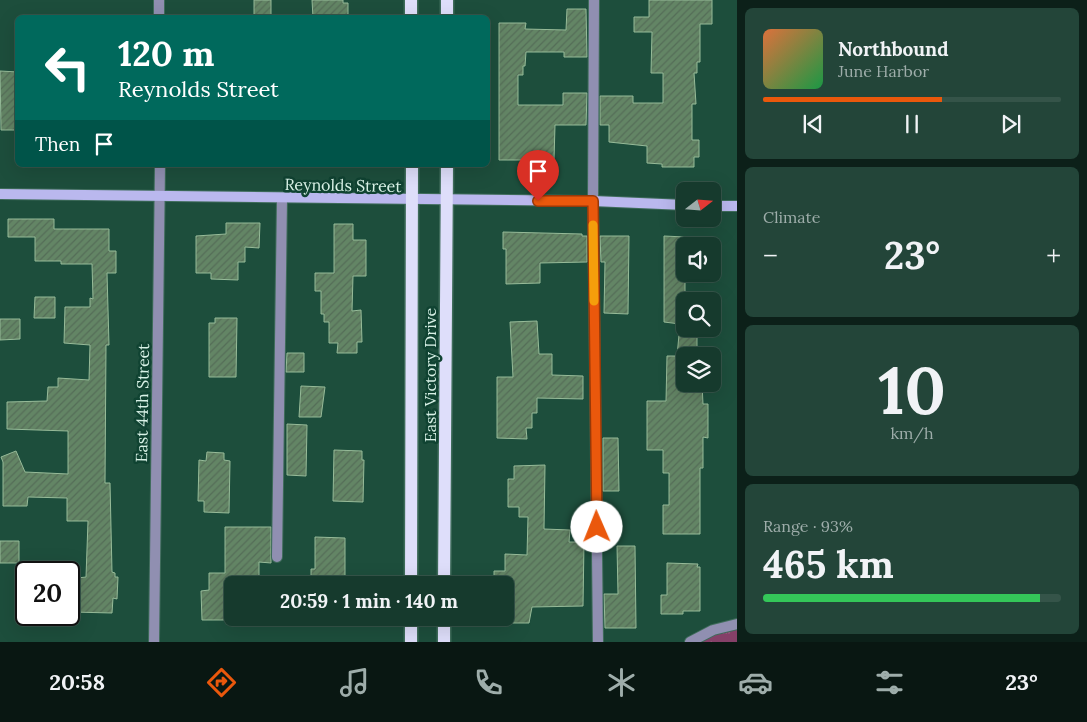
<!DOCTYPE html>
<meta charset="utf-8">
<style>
:root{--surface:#163a2d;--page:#234539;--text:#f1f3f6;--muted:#9eadaa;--line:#355449;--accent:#ea580c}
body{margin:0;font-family:Lora,serif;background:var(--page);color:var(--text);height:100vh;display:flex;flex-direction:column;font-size:19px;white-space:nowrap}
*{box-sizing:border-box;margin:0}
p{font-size:16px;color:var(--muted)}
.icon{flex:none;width:28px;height:28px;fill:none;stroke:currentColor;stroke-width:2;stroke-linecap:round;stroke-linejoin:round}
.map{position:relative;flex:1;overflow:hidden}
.sheet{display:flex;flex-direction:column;gap:8px;padding:8px;background:#0c2019;width:350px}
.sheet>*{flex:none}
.top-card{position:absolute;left:15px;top:15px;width:475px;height:152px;border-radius:8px;box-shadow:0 5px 20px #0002,0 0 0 1px var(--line);background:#00695c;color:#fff;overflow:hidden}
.needle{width:32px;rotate:73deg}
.tools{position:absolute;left:676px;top:182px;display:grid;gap:10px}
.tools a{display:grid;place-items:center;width:45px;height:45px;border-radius:8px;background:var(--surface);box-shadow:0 5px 20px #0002,0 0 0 1px var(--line);font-size:25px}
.speed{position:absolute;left:15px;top:561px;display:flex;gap:10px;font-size:25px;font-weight:700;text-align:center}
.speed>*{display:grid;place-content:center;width:65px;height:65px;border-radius:50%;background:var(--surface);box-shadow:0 5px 20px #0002,0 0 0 1px var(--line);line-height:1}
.speed .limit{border:2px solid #111;border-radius:8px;background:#fff;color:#111}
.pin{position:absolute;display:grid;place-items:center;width:42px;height:42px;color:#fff;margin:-51px -21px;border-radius:50% 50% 50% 0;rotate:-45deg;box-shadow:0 0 5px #0007}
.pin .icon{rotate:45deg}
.me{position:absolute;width:55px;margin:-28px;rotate:359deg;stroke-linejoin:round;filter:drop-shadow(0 0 4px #0008)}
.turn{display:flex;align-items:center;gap:18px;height:105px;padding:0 20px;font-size:22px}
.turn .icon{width:65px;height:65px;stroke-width:2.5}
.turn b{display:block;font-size:35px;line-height:42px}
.then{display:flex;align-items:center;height:48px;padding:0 20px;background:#0003;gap:10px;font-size:19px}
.big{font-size:38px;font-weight:700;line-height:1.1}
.sheet .card{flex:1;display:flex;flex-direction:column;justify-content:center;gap:8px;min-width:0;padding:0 18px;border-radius:8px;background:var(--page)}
.sheet .dial{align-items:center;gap:0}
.dial b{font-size:65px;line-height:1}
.song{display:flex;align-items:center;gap:15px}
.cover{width:60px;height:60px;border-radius:8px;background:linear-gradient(135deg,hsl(20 70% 55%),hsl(140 70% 35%))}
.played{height:5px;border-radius:2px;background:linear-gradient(90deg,var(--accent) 60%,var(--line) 60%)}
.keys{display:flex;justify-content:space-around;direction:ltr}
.heat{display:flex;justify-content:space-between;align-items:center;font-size:28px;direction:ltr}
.charge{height:8px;border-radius:4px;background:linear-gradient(90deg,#34c759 93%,var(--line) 0)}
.trip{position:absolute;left:224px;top:576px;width:290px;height:50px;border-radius:8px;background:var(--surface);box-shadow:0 5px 20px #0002,0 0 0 1px var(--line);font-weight:700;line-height:50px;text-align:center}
.dock{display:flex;height:80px;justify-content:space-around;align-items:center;background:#091712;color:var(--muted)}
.dock .icon{width:35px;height:35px}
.dock .active{color:var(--accent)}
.dock b{font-size:22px;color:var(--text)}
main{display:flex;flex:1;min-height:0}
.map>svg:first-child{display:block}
.grass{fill:url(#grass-tufts)}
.building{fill:url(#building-hatch);stroke:#97bb99}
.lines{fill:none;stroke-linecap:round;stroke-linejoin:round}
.lane-casing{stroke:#3f6c5b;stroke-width:12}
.street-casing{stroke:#3f6c5b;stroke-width:12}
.secondary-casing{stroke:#3f6c5b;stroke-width:12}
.primary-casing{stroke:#3f6c5b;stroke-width:15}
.lane{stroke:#908fb1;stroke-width:10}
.street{stroke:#908fb1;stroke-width:10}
.secondary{stroke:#bab8ee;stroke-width:10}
.primary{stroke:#dedefa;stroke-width:12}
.route-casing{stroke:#983908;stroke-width:12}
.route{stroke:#ea580c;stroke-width:9}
.slow{stroke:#f59e0b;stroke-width:9}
.labels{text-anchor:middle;stroke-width:5;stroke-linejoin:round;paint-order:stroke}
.street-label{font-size:16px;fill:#d9f2e7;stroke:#104332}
</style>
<main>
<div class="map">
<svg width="737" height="642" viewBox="0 0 737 642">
<defs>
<pattern id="grass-tufts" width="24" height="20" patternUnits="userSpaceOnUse" patternTransform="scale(1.25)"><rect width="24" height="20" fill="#854068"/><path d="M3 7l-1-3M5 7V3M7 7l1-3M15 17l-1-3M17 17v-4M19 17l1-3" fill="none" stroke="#965c7e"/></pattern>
<pattern id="building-hatch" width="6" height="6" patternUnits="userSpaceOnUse" patternTransform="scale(1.25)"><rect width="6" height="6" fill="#638565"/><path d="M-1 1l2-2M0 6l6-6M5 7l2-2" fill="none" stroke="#556d58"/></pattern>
</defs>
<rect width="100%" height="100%" fill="#1d4e3c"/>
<path class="grass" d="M737 624V642H690Z"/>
<path class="building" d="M254 0H271V18H254Z
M312 0H343V3H348V18H313Z
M649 0H712V24H700V62H697V73H694L696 104H692V140H699V157H694V167H662V164L647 163V146L609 142V125H600V96H633V103H663V73H651L652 32H634V17H649Z
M567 9H586L587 57H564V52H526L525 66H523V75H518V105H563V93H587L586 125H555L554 160H499V23H526L525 29 566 30Z
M0 71 18 72V130H1Z
M8 219H54V229H109V251H116V273H107L109 345H106L105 483H110L112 572 115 573V577H118L117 599 113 598 112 613 72 612V600H69V579L86 577 88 521H67V498L28 497 27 506H3V462L1 457 16 451 25 472 68 474V431L7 429V402L47 401 48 387H58V378L89 380 90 345 64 343 65 307H90V298L93 299 92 264H61V261H35V237H8Z
M226 223H260L259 248 245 247V262H238V280L211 279V273H196V236L226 234Z
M334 224H353V240H366V276H353L352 311 361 310 362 342H357V353H337L338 343H329V322H324V314H321V291H315V273H334Z
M503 232 582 234V236H587V262L540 263V283L506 284V249H503Z
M600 236H629L628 314 604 313 605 262H601Z
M664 236 685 237V296H692V300H698L685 301V329H697V356H702H685V384H702L703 404H708V438L703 437V468H700V534H663V505H669V473H663V450H647V401H666L667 356H677L680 324 664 322Z
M35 297H55V318H34Z
M215 318H237L236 377H209V323H215Z
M0 319H20V339L0 340Z
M537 321 539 354H552V375L583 376V399L537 398V413H532V428H526L527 439 497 438V377H513L510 322Z
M287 353H304V372H286Z
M301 386 325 387 321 417H299Z
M287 424 307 425 306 476 287 475Z
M603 438H618L619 491H603Z
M334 450 362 451V460H364L363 502 333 501Z
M207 452 224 453V460L230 461 229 513 204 512V501H198L199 460 206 461Z
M545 465 544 529 570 530 569 542H584L583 606 532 607 529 623H505V585H494V571H505V554L527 555 528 517H519V507H508V479H514V466Z
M225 527H271V563L259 562V585H232V620H202L201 591 209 590V573H225Z
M315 537 345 538V585H311V569H315Z
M0 541H19V563H0Z
M617 546H635L636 628H605L604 594H618Z
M667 563 698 564 697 567H700V611H683V614H661V595H667Z"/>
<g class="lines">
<g class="lane-casing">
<path id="lane" d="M594 0 593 201 598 642
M277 557 282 199"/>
</g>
<g class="street-casing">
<path id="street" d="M159 0V18
M154 642 160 165
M690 642 713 630 737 624"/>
</g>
<g class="secondary-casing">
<path id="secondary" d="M0 194 593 201 685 205
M712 206H737"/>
</g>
<g class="primary-casing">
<path id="primary" d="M411 0V18
M447 0V18
M411 585 412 165
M444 585 447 165
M411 642V618
M444 642V618"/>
</g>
<use href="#lane" class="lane"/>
<use href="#street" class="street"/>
<use href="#secondary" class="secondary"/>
<use href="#primary" class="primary"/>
</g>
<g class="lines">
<g class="route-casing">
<path id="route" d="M538 201H593L597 527"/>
</g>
<use href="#route" class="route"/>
<path class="slow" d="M593 225 594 301"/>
</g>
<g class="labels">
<g class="street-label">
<text transform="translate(343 185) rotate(1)" y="6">Reynolds Street</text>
<text transform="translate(430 375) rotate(-90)" y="6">East Victory Drive</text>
<text transform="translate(142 403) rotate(-89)" y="6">East 44th Street</text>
</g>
</g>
</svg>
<div class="tools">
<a><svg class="needle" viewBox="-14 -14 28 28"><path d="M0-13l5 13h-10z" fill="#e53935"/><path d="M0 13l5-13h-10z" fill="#9eadaa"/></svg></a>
<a><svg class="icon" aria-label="sound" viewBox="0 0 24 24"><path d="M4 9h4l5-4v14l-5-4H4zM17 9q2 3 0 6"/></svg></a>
<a><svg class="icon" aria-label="search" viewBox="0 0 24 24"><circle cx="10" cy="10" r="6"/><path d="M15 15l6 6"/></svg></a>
<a><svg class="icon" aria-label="layers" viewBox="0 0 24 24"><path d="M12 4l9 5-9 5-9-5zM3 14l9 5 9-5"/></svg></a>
</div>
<div class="speed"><div class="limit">20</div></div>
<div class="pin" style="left:538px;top:201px;background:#d93025"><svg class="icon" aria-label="arrive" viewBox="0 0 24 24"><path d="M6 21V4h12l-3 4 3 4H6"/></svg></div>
<svg class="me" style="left:597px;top:527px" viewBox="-20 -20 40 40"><circle r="19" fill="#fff"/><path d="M0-13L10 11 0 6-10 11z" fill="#ea580c"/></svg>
<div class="trip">20:59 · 1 min · 140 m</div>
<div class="top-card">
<div class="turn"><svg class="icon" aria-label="left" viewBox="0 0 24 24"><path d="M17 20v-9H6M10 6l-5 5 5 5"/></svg><div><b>120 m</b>Reynolds Street</div></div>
<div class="then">Then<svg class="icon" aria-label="arrive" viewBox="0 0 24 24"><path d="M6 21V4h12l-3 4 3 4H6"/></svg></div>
</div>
</div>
<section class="sheet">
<div class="card">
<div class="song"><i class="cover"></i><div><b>Northbound</b><p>June Harbor</p></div></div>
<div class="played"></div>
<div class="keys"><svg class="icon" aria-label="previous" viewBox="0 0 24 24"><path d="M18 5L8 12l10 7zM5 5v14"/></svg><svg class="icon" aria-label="pause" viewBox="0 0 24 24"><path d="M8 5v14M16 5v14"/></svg><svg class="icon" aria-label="next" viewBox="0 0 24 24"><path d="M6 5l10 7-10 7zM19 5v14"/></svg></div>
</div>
<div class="card"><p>Climate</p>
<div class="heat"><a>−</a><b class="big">23°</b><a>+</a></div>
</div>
<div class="card dial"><b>10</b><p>km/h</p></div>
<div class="card"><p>Range · 93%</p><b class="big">465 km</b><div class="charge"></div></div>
</section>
</main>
<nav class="dock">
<b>20:58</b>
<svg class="icon active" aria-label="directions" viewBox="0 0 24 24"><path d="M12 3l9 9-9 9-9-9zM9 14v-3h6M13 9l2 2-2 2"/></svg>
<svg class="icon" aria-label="music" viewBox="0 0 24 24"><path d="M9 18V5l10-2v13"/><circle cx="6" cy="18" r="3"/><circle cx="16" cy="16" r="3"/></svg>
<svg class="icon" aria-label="phone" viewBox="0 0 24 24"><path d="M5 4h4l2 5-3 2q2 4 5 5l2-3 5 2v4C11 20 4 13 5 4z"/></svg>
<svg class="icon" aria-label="climate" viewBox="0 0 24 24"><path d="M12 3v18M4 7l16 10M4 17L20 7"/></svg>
<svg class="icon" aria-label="car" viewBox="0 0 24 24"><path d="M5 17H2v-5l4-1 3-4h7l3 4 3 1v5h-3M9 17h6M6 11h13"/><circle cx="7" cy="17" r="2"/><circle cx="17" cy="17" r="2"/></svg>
<svg class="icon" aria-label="filters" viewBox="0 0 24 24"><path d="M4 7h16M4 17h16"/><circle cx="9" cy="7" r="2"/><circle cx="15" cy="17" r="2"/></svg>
<b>23°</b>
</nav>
